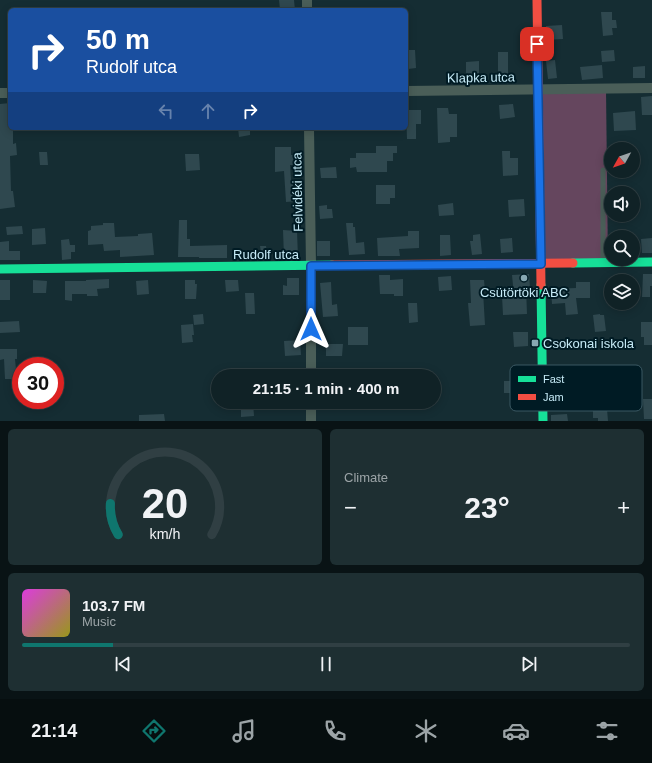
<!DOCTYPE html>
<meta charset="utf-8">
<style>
:root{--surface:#102226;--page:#1e2f32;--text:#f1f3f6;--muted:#9ca4a7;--line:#303f43;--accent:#0f766e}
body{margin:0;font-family:Arial,sans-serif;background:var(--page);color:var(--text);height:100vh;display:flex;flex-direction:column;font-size:15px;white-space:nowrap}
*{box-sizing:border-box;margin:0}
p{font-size:13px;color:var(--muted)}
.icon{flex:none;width:22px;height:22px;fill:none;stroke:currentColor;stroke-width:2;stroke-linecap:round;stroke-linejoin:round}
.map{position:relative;height:421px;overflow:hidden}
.sheet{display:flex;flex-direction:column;gap:8px;padding:8px;background:#091315;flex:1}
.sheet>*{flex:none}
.banner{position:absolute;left:8px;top:8px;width:400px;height:122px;border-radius:6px;box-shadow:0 2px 10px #0003,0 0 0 1px var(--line);background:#1a4fa0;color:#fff;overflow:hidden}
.needle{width:26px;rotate:230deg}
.buttons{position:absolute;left:604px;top:142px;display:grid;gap:8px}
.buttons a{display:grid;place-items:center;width:36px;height:36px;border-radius:50%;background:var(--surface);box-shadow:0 2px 10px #0003,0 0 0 1px var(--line);font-size:20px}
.speed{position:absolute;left:12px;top:357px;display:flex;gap:8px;font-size:20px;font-weight:700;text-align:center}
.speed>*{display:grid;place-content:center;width:52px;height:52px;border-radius:50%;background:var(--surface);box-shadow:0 2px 10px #0003,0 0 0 1px var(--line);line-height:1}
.speed .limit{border:6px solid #d22;background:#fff;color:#111}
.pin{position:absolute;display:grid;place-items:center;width:34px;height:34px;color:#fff;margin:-17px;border-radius:8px;box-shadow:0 2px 6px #0006}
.me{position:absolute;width:44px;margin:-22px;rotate:0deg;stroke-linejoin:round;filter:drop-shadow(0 0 3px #0008)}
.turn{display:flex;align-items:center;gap:14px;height:84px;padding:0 12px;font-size:18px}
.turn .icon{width:52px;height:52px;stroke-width:2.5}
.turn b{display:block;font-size:28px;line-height:34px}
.lanes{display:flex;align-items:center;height:38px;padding:0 12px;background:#0003;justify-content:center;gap:20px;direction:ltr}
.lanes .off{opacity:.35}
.big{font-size:30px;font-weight:700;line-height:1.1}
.sheet .widget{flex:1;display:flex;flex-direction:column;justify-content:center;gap:6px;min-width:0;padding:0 14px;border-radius:6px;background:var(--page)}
.sheet .dial{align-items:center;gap:0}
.dial svg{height:104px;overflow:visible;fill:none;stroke:var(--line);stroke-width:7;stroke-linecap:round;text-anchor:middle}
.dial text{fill:var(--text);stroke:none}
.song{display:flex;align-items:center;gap:12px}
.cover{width:48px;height:48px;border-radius:6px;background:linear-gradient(135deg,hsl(300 70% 55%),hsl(60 70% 35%))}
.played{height:4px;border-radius:2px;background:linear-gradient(90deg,var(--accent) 15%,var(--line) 15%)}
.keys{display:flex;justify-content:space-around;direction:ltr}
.heat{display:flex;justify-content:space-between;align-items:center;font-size:22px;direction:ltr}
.sheet .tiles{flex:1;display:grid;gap:8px;grid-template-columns:1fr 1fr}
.widget:last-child{grid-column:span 2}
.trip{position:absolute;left:211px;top:369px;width:230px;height:40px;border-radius:20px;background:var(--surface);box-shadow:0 2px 10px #0003,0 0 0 1px var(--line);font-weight:700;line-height:40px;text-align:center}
.tab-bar{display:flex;height:64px;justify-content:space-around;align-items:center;background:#060e0f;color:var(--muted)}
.tab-bar .icon{width:28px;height:28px}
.tab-bar .active{color:var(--accent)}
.tab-bar b{font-size:18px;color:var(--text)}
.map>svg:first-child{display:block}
.green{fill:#65465e}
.building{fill:#2f484f}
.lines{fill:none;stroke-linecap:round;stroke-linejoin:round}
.lane{stroke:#4a5e58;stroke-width:5}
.street{stroke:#4a5e58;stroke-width:10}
.fast{stroke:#16e098;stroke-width:9}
.jam{stroke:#f24e42;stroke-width:9}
.route-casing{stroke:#114b97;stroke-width:10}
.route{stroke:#1a73e8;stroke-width:7}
.poi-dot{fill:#88a8b2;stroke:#001b24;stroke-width:1.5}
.labels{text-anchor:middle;stroke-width:4;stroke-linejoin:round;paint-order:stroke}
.street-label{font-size:13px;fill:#c6ebf7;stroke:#001b24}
.poi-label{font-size:13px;fill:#c6ebf7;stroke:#001b24}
.key{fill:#001b24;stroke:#3b5963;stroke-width:1}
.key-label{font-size:11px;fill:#c6ebf7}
</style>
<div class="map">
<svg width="652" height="421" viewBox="0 0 652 421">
<rect width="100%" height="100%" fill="#152d33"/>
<path class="green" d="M538 89H606L608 263H541Z"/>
<path class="building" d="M279 0H294L295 10H280Z
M601 12H612V20H616L617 28H612L613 35 603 36Z
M562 25 563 39 546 40V26Z
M407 50H415L416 68 408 69Z
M614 50 615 61 602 62 601 51Z
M498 52H508V76H498Z
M555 60 557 78 548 79 546 61Z
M479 61V76L466 77V62Z
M602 65 603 78 582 80 580 67Z
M645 66V78H633V67Z
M652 96V115H642L641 97Z
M10 103V128H13V144L16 143 17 155 10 156 11 191H13L15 207 0 209V104Z
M513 104 515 117 500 119 499 105Z
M437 108H448L449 114H457V137H450V142L438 143Z
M406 110H421V124H416V139H407Z
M635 111 636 130 614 131 613 113Z
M238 128H250V135L239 137Z
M376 146H397V153H393V161H387V172H357L356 167 350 168V158H356V153H376Z
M275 147H291V155H298L299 165H290L291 180H296L298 201 286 202 284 171 275 172Z
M502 151H510V158H518V175L503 176Z
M39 152H47L48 165H40Z
M185 154H199L200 170 186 171Z
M336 167 337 178H321L320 168Z
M376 185H395V198H390V204H376Z
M524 199 525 216 509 217 508 200Z
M453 203 454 215 439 216 438 205Z
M327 205V209H332L333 218 320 219 319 206Z
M179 220H187V239H190V246L227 245V258H199V257H178Z
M103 223H114L115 237 138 236V234L152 233 154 255 120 257V250L104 251 103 244 88 245V231L91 230V226L103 225Z
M346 223H353V227H355L356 243 364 242 365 254 349 255Z
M22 226 23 234 7 235 6 227Z
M45 228 46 244 32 245V229Z
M283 230 297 231 298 257H284Z
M408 231H419V248L399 249 400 256H378L377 238 408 236Z
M480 234 482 254 472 255 470 241H473V235Z
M440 235H450L451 255 440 256Z
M512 238 513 252 501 253 500 239Z
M652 238V253H642L641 239Z
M69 239 70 245H75V252H71V259L62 260 61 240Z
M9 241V251H20V260H0V242Z
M317 241H330V256H317Z
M260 246H266L268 258H254V253L261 252Z
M529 274 530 287H526L527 314 503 315 502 296H514L512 275Z
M643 274H652V286H650V297H642Z
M379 275H390V280L403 279V296H394V294H380Z
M451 276 452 290 439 291 438 277Z
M287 278H299V295H283V285L287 286Z
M109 279V288L97 289 98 296H87V294H72V301L65 300V281H86V280Z
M0 280H10V300H0Z
M33 280 47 281 46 293H33Z
M148 280 149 294 137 295 136 281Z
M185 280H195V284H197L196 299H185Z
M225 280H238L239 291 226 292Z
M470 280H484L485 291H483L485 325 470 326 468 303H471Z
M331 282 332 305 337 304 338 316 323 317 320 283Z
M576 282H590V298H576L578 314 566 315 565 303 552 304 551 289 576 288Z
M245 293H254L255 314H246Z
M408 303H417L418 322 409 323Z
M203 314 204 324 194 325 193 315Z
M600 314V315H604L606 331 595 332 593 315Z
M19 321 20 332 0 333V322Z
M641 322H652V345H644V337H641Z
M193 324 194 335H192L193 342 182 343 181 325Z
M348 327H368V345H348Z
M513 332H528V346L514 347Z
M300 340 301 355 285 356 284 341Z
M326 344H343L342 356H326Z
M0 349H17V359H15L17 379H5L4 359 0 360Z
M350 368H361V376H350Z
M516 373H525V375H531V393H504V381H516Z
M643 399H652V419H644Z
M584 400H600V409H607L608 421H598V418H593V409H584Z
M241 402H253L254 416 241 417Z
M164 414 165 421H139V415Z
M567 414 568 421H551V415Z"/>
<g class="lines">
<path class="lane" d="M603 170V262"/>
<path class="street" d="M307 0V10
M406 91 652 88
M0 93H10
M309 128 311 266V376
M311 402V421"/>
<path class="fast" d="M573 263 652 262
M0 269 332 265
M541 285 543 421"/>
<path class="jam" d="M537 0 541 285
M332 265 573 263"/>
</g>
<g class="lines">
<g class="route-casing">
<path id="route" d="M311 329V266L541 264 537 44"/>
</g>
<use href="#route" class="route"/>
</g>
<g class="poi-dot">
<circle cx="524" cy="278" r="4"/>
<rect x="531" y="339" width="8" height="8" rx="2"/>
</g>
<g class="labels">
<g class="street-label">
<text transform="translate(481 77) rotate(-1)" y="5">Klapka utca</text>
<text transform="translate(297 192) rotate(-91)" y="5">Felvidéki utca</text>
<text x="266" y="259">Rudolf utca</text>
</g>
<g class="poi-label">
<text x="524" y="297">Csütörtöki ABC</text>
<text x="543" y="348" text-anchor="start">Csokonai iskola</text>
</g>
</g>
<rect x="510" y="365" width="132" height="46" rx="6" class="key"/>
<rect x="518" y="376" width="18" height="6" fill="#16e098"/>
<rect x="518" y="394" width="18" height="6" fill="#f24e42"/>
<g class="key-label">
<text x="543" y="383">Fast</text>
<text x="543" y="401">Jam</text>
</g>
</svg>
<div class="buttons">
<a><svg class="needle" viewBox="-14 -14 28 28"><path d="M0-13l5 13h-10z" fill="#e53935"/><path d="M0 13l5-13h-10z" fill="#9ca4a7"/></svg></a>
<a><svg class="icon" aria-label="sound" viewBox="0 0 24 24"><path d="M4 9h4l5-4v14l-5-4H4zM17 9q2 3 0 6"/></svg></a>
<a><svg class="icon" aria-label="search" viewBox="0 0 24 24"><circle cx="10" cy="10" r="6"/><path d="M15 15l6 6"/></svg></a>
<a><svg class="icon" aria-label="layers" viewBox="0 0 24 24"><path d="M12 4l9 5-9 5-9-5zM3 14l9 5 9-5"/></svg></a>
</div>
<div class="speed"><div class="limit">30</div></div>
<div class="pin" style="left:537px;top:44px;background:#d93025"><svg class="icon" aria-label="arrive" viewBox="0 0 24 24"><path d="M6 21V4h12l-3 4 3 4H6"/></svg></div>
<svg class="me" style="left:311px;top:329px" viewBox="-20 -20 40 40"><path d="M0-17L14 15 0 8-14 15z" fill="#1a73e8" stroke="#fff" stroke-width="4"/></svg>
<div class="trip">21:15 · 1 min · 400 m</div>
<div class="banner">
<div class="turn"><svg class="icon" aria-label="right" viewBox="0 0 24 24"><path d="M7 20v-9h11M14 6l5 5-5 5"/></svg><div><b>50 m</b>Rudolf utca</div></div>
<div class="lanes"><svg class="icon off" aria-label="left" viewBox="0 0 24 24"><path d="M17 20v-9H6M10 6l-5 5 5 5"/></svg><svg class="icon off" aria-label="ahead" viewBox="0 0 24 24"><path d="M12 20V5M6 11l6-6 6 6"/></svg><svg class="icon" aria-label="right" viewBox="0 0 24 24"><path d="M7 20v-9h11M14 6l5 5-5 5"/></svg></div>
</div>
</div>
<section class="sheet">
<div class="tiles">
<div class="widget dial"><svg viewBox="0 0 100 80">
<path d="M14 69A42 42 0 1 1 86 69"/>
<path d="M14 69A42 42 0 0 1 8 45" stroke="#0f766e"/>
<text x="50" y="56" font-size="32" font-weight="700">20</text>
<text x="50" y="72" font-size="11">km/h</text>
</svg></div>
<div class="widget"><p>Climate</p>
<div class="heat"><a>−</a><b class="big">23°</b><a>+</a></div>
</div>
<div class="widget">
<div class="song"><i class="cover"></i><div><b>103.7 FM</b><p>Music</p></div></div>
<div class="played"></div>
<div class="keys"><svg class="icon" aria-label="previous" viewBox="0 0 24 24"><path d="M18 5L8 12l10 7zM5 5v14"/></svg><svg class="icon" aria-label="pause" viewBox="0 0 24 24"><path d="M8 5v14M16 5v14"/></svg><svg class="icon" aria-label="next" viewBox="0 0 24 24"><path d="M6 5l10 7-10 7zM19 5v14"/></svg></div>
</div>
</div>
</section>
<nav class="tab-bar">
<b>21:14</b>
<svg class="icon active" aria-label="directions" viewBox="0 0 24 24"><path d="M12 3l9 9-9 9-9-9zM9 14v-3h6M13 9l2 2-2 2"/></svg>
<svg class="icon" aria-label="music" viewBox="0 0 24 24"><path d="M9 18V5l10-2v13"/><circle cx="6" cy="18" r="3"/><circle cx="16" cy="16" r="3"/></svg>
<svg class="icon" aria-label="phone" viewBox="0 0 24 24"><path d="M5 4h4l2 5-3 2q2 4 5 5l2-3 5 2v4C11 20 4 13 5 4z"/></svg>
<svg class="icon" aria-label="climate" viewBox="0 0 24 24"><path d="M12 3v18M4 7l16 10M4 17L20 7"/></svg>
<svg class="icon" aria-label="car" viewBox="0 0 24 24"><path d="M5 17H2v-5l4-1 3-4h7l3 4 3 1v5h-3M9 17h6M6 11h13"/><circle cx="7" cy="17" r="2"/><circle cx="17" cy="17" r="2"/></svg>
<svg class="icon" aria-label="filters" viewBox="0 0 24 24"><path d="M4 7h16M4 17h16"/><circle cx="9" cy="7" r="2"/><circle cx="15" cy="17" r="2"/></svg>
</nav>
